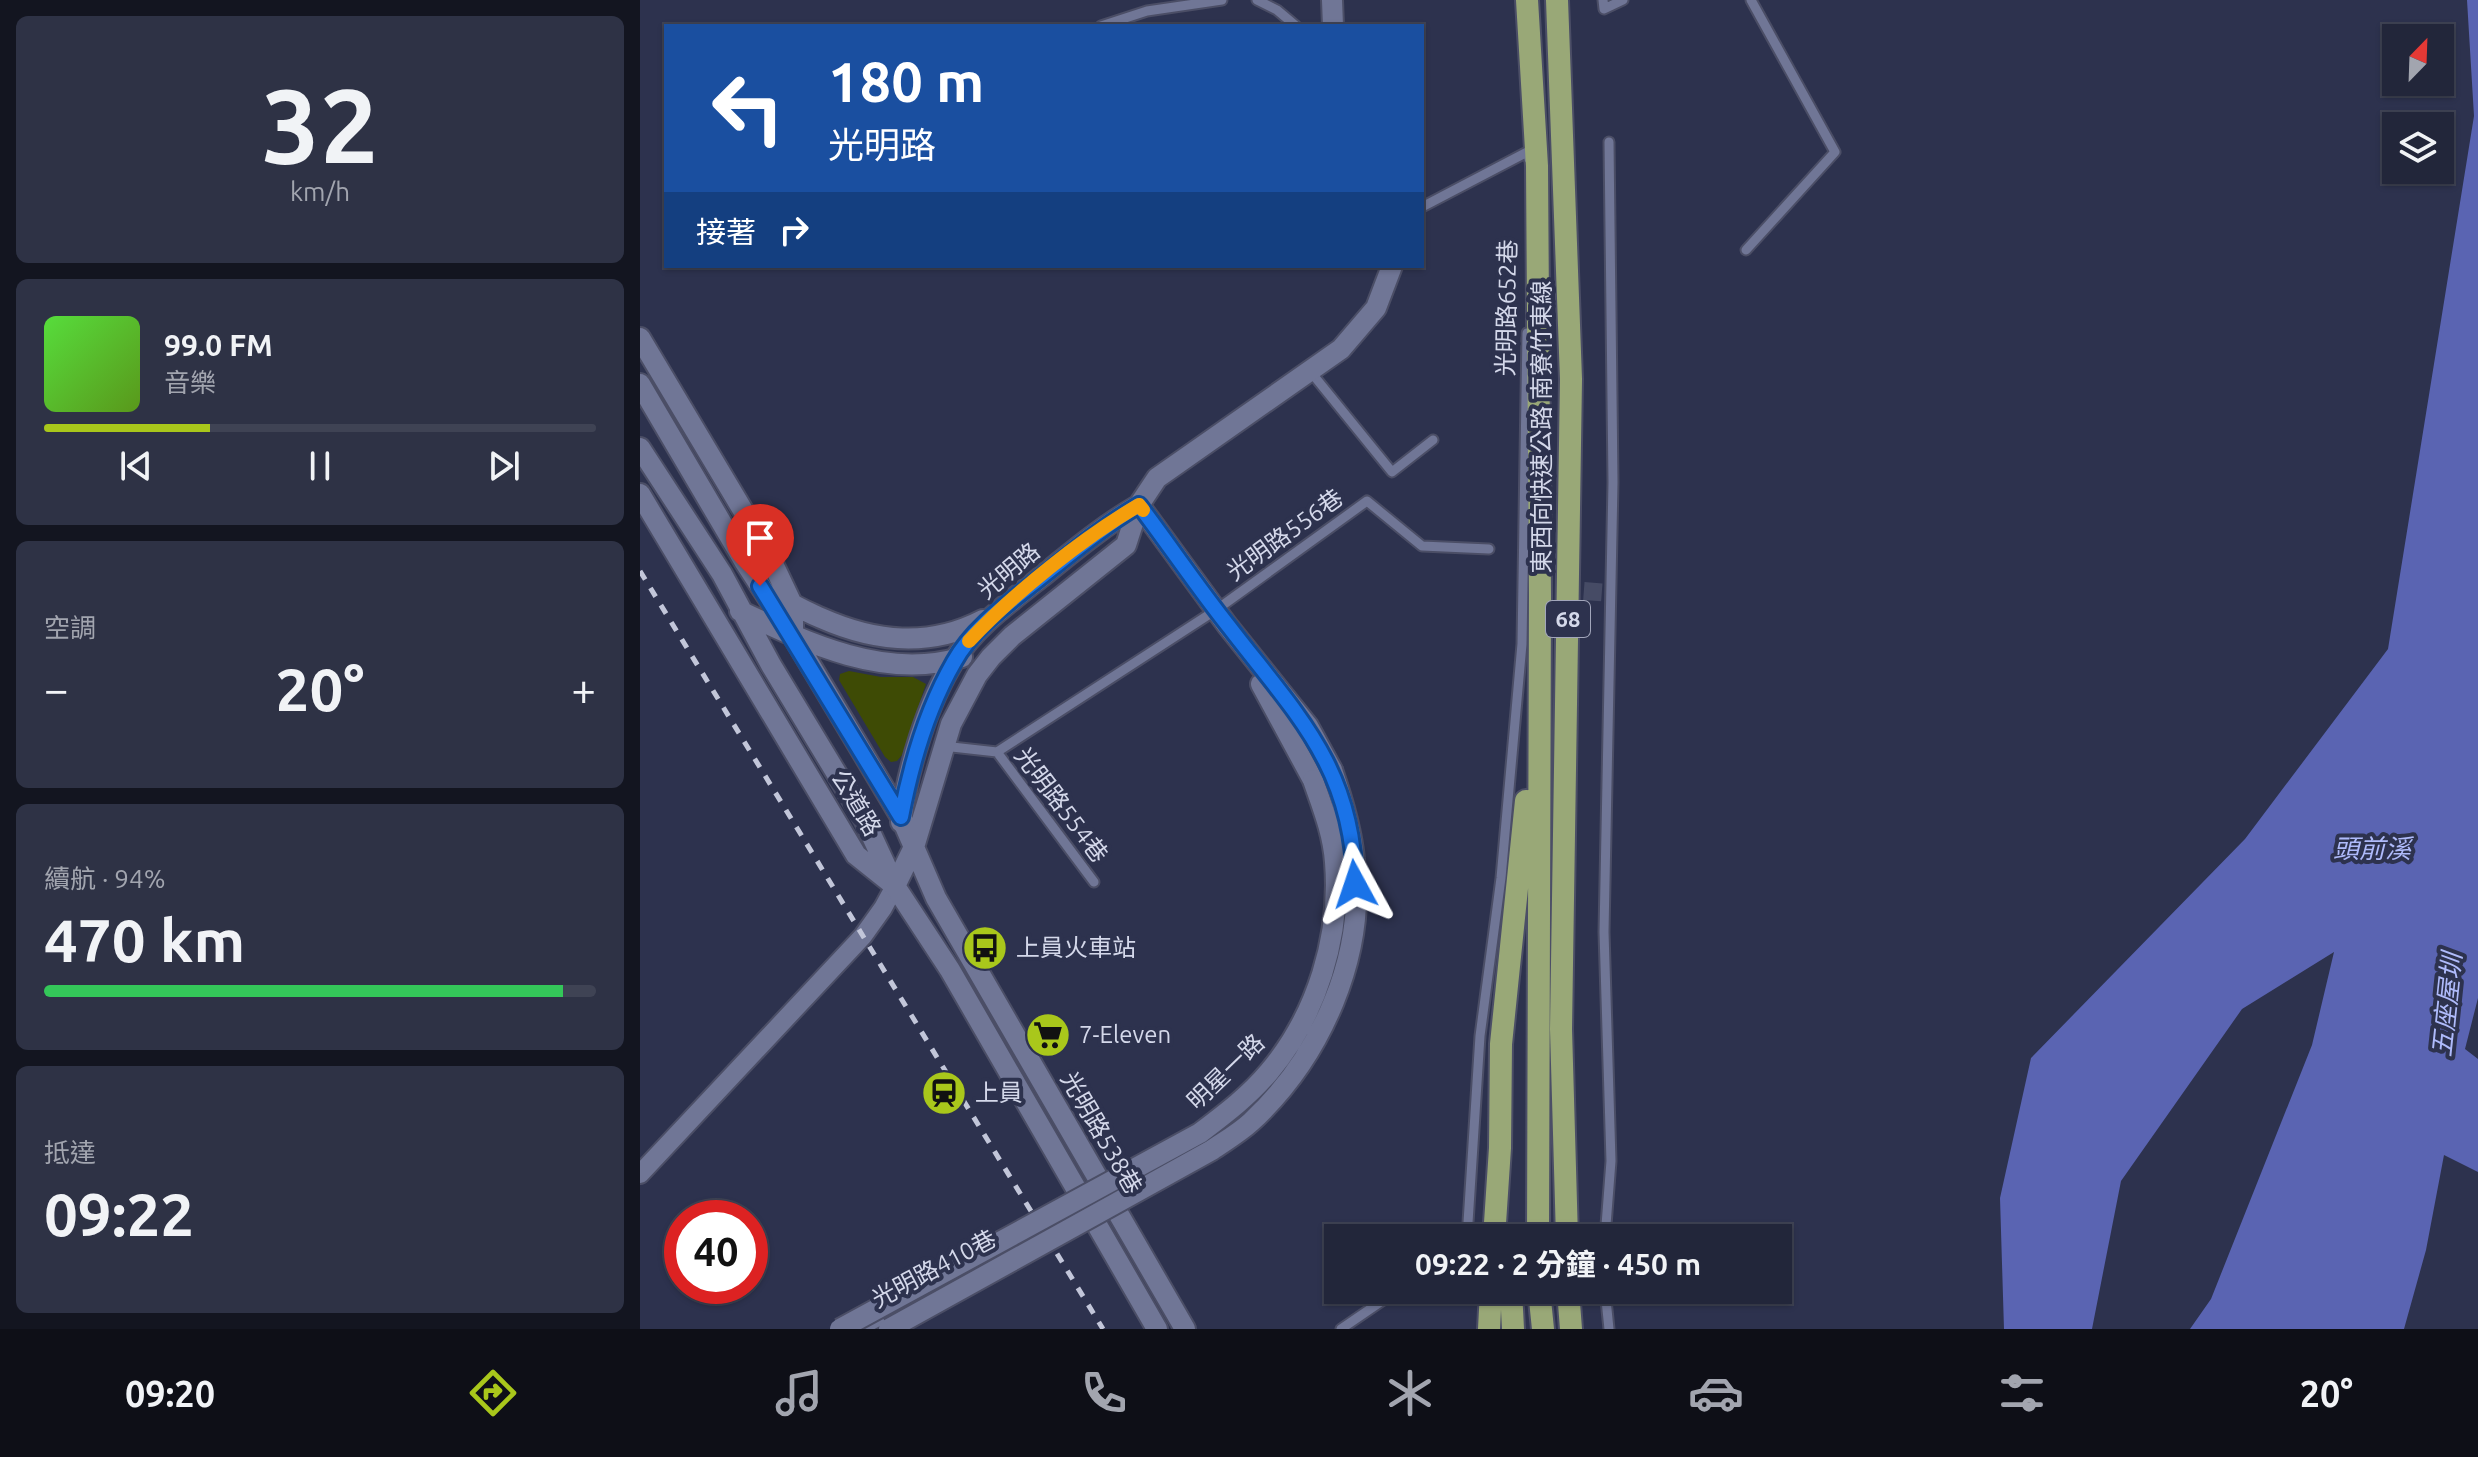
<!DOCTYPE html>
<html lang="zh-TW">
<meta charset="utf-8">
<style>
:root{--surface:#22263a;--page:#2e3245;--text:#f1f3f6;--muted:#a2a5af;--line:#3f4354;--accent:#a9c71b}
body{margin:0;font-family:Ubuntu,"Noto Sans TC",sans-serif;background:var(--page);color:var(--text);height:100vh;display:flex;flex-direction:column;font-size:30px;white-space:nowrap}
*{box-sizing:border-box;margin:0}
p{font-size:26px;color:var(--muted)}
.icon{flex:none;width:44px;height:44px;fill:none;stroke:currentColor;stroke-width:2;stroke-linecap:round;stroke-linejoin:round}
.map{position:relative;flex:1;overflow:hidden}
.sheet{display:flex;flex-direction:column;gap:16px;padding:16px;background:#131520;width:640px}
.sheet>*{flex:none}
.top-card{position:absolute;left:24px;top:24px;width:760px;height:244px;border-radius:0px;box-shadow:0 2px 6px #0004,0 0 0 2px var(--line);background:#1a4fa0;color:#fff;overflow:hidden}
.needle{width:52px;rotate:23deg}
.tools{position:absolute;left:1742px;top:24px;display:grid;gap:16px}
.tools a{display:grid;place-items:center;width:72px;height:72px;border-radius:0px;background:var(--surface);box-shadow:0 2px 6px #0004,0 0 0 2px var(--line);font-size:40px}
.speed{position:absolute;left:24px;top:1200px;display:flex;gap:16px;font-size:40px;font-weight:700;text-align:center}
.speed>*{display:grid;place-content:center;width:104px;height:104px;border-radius:50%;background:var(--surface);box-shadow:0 2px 6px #0004,0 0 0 2px var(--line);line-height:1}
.speed .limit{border:12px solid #d22;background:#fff;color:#111}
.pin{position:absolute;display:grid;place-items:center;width:68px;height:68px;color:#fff;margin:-82px -34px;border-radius:50% 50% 50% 0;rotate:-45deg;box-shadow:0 0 8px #0007}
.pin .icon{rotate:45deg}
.me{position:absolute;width:88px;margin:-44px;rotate:355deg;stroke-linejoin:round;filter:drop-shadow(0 0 6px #0008)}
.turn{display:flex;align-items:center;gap:28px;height:168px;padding:0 32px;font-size:36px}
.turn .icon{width:104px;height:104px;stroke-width:2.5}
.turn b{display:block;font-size:56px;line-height:68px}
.then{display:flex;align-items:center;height:76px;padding:0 32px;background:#0003;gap:16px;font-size:30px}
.big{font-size:60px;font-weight:700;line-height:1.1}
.sheet .widget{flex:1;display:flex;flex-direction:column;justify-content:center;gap:12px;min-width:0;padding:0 28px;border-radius:12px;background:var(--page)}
.sheet .dial{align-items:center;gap:0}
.dial b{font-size:104px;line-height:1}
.song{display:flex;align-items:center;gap:24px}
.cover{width:96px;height:96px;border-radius:12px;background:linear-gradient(135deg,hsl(110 70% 55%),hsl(90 70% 35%))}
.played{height:8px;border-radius:4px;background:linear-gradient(90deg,var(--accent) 30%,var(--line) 30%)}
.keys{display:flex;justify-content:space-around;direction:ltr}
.heat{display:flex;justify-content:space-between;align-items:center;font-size:44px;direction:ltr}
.charge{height:12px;border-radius:6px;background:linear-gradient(90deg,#34c759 94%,var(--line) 0)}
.trip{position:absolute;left:684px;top:1224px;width:468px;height:80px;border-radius:0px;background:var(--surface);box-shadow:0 2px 6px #0004,0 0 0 2px var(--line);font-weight:700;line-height:80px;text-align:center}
.menu{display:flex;height:128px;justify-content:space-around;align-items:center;background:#0e0f17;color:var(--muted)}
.menu .icon{width:56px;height:56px}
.menu .active{color:var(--accent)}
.menu b{font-size:36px;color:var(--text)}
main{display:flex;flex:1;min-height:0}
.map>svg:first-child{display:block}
.green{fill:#3e4b05}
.water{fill:#5a64b2}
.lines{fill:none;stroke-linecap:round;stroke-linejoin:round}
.minor-tunnel{stroke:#464b65;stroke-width:18;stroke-dasharray:18 9;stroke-linecap:butt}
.service-casing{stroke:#4b4e66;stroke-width:13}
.minor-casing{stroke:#4b4e66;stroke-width:22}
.tertiary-casing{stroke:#4b4e66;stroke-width:24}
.trunk-casing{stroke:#4b4e66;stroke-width:26}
.service{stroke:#707696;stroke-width:9}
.minor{stroke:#707696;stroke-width:18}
.tertiary{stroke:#707696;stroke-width:20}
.trunk{stroke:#99a877;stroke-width:22}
.rail{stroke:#c2c6d9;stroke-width:5;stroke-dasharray:10 10;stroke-linecap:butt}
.tertiary-bridge-casing{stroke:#4b4e66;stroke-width:24;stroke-linecap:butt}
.tertiary-bridge{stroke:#707696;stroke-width:20}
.route-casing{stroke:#114b97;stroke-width:20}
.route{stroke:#1a73e8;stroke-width:14}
.slow{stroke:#f59e0b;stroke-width:14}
.labels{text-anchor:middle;stroke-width:8;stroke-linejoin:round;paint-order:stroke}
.shield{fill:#2d324e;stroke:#a2a6bb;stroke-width:2}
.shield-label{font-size:22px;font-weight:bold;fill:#d4d8ea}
.street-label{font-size:24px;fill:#d4d8ea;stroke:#2d324e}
.poi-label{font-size:24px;fill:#d4d8ea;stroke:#2d324e;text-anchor:start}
.water-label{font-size:26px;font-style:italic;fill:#afbbfb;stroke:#2d324e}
</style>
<main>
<section class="sheet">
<div class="widget dial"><b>32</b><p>km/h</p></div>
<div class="widget">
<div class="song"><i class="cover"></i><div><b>99.0 FM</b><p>音樂</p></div></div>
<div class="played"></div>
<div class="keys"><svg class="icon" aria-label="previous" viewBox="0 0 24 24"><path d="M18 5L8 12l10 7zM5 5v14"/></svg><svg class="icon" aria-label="pause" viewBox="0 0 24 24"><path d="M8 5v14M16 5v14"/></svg><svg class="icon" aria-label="next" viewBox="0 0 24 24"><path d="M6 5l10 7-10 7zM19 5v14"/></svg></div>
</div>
<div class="widget"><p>空調</p>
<div class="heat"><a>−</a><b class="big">20°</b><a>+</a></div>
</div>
<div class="widget"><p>續航 · 94%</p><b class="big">470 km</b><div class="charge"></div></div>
<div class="widget"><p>抵達</p><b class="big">09:22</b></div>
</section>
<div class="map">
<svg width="1838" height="1329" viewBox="0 0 1838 1329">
<rect width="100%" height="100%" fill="#2d324e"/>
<path class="green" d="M209 671 241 677H273L286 684 262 755 257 761 251 762 245 757 199 680 200 674Z"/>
<path class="water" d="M1827 0H1838V998L1825 1049 1838 1059V1172L1804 1155 1786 1250 1764 1329H1550L1571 1299 1672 1045 1694 952 1602 1009 1481 1181 1452 1329H1364L1360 1198 1391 1058 1605 839 1748 649 1834 116Z"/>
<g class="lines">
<path class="minor-tunnel" d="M890 587 970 593"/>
<g class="service-casing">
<path id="service" d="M617 0 637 10 656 26
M963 0 964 9 983 0
M461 26 507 11 582 0
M782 207 889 151V159
M1106 250 1195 152 1111 0
M670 371 752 472 793 440
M303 746 357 752 576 610 727 501 782 546 849 549
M357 752 454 882
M827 1238 840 1036 861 878 882 644 887 333
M965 1238 971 1161 964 932 973 482 969 142
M965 1290 969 1329
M225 1329 363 1254
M701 1329 758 1290"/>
</g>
<g class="minor-casing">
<path id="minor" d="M0 1174 223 936 243 908 255 886"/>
</g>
<g class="tertiary-casing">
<path id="tertiary" d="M692 0 693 26
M0 338 126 549 153 606V636
M0 384 104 561 153 636 261 817 296 898 545 1329
M0 448 82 574 131 665 224 819 255 886 310 970 517 1329
M0 494 216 855 251 883
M499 505 587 625 668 726 692 770
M143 598C155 607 168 612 181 618 235 642 289 648 343 620
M100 611C167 643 247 681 322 657
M621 684 673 780
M261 822C267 770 287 703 315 659 336 626 370 602 400 578 432 552 463 526 499 505
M255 886 274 847 311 724 337 675 351 657 372 636 486 545 499 505 517 478 701 349 736 308 752 266"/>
</g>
<g class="trunk-casing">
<path id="trunk" d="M887 0 897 166 900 595 898 1238
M917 0 931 379 921 1029 927 1238
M854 1238 860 1148 861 1044 886 801
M871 1290 873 1329
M899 1290 903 1329
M928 1290 931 1329
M849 1329 851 1290"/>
</g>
<use href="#service" class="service"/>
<use href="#minor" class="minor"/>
<use href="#tertiary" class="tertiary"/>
<use href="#trunk" class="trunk"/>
<path class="rail" d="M0 571 463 1329"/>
<g class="tertiary-bridge-casing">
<path id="tertiary-bridge" d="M200 1329 560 1133C585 1114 609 1096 629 1072 677 1015 701 936 695 862 693 833 682 806 673 780
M249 1329 572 1150C585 1141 599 1133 611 1122 681 1057 727 955 714 859 711 828 702 799 692 770"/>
</g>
<use href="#tertiary-bridge" class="tertiary-bridge"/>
</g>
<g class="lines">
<g class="route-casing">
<path id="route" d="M120 586 261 817C271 764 287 709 314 662 332 629 367 604 396 581 430 554 462 527 499 505 530 546 558 588 590 628 656 714 713 767 715 884"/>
</g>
<use href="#route" class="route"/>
<path class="slow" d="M329 641C374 593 443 538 499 505L503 510"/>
</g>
<defs>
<g id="bus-disc" transform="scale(2.3)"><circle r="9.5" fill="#a9c71b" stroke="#2d324e"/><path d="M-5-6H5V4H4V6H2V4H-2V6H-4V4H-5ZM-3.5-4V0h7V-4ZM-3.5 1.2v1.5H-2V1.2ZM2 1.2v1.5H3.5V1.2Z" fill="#111"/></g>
<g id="supermarket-disc" transform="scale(2.3)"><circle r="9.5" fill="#a9c71b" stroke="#2d324e"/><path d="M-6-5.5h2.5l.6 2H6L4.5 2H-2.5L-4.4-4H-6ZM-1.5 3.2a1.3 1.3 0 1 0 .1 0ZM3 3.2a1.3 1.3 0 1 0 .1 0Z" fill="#111"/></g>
<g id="station-disc" transform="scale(2.3)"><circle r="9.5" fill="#a9c71b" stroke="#2d324e"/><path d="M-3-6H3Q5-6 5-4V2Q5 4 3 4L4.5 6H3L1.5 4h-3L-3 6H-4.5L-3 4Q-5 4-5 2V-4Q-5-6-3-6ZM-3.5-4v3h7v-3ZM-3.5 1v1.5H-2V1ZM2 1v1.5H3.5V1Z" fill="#111"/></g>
</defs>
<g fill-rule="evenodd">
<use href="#bus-disc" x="345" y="948"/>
<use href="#supermarket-disc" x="408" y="1035"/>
<use href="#station-disc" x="304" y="1093"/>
</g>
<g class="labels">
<rect class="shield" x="906" y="601" width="44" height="36" rx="6"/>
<g class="shield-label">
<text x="928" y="627">68</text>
</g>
<g class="street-label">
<text transform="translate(867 308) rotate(-89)" y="8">光明路652巷</text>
<text transform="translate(902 427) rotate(-90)" y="8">東西向快速公路 南寮竹東線</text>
<text transform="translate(645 535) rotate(-36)" y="8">光明路556巷</text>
<text transform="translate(369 571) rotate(-40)" y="8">光明路</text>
<text transform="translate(216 803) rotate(59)" y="8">公道路</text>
<text transform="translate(421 805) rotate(53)" y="8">光明路554巷</text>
<text transform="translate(586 1072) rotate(-44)" y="8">明星一路</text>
<text transform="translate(461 1133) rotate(60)" y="8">光明路538巷</text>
<text transform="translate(294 1269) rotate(-28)" y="8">光明路410巷</text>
</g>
<g class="poi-label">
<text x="376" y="956">上員火車站</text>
<text x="439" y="1043">7-Eleven</text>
<text x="335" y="1101">上員</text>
</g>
<g class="water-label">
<text x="1732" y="858">頭前溪</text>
<text transform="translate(1807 1005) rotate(-84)" y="9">五座屋圳</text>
</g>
</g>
</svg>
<div class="tools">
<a><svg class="needle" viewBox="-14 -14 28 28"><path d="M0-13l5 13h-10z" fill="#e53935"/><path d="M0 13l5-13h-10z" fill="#a2a5af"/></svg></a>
<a><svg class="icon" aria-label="layers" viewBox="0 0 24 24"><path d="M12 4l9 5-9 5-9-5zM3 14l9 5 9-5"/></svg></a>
</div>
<div class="speed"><div class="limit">40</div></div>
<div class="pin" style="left:120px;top:586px;background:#d93025"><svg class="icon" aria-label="arrive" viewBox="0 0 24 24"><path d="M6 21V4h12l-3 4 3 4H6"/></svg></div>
<svg class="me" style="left:715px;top:884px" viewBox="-20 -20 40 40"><path d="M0-17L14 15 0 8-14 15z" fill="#1a73e8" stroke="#fff" stroke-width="4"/></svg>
<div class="trip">09:22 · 2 分鐘 · 450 m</div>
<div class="top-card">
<div class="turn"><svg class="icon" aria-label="left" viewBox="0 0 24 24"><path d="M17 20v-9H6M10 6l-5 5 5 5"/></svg><div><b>180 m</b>光明路</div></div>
<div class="then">接著<svg class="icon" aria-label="right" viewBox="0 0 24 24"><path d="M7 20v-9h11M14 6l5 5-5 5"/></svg></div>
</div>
</div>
</main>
<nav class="menu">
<b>09:20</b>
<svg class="icon active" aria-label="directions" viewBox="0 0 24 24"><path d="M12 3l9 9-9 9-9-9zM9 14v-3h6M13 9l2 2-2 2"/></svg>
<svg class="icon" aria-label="music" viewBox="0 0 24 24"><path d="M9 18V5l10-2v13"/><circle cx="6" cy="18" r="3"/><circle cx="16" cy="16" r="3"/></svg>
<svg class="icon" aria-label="phone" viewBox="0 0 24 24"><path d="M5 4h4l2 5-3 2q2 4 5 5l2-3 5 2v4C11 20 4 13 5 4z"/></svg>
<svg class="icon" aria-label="climate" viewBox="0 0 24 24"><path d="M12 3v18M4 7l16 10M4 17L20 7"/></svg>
<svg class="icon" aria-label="car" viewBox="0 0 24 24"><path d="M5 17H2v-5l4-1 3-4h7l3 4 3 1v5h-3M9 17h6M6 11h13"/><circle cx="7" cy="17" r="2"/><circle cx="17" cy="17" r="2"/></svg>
<svg class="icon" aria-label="filters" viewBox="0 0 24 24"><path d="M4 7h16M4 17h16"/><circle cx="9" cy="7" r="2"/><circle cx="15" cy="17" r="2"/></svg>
<b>20°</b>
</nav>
